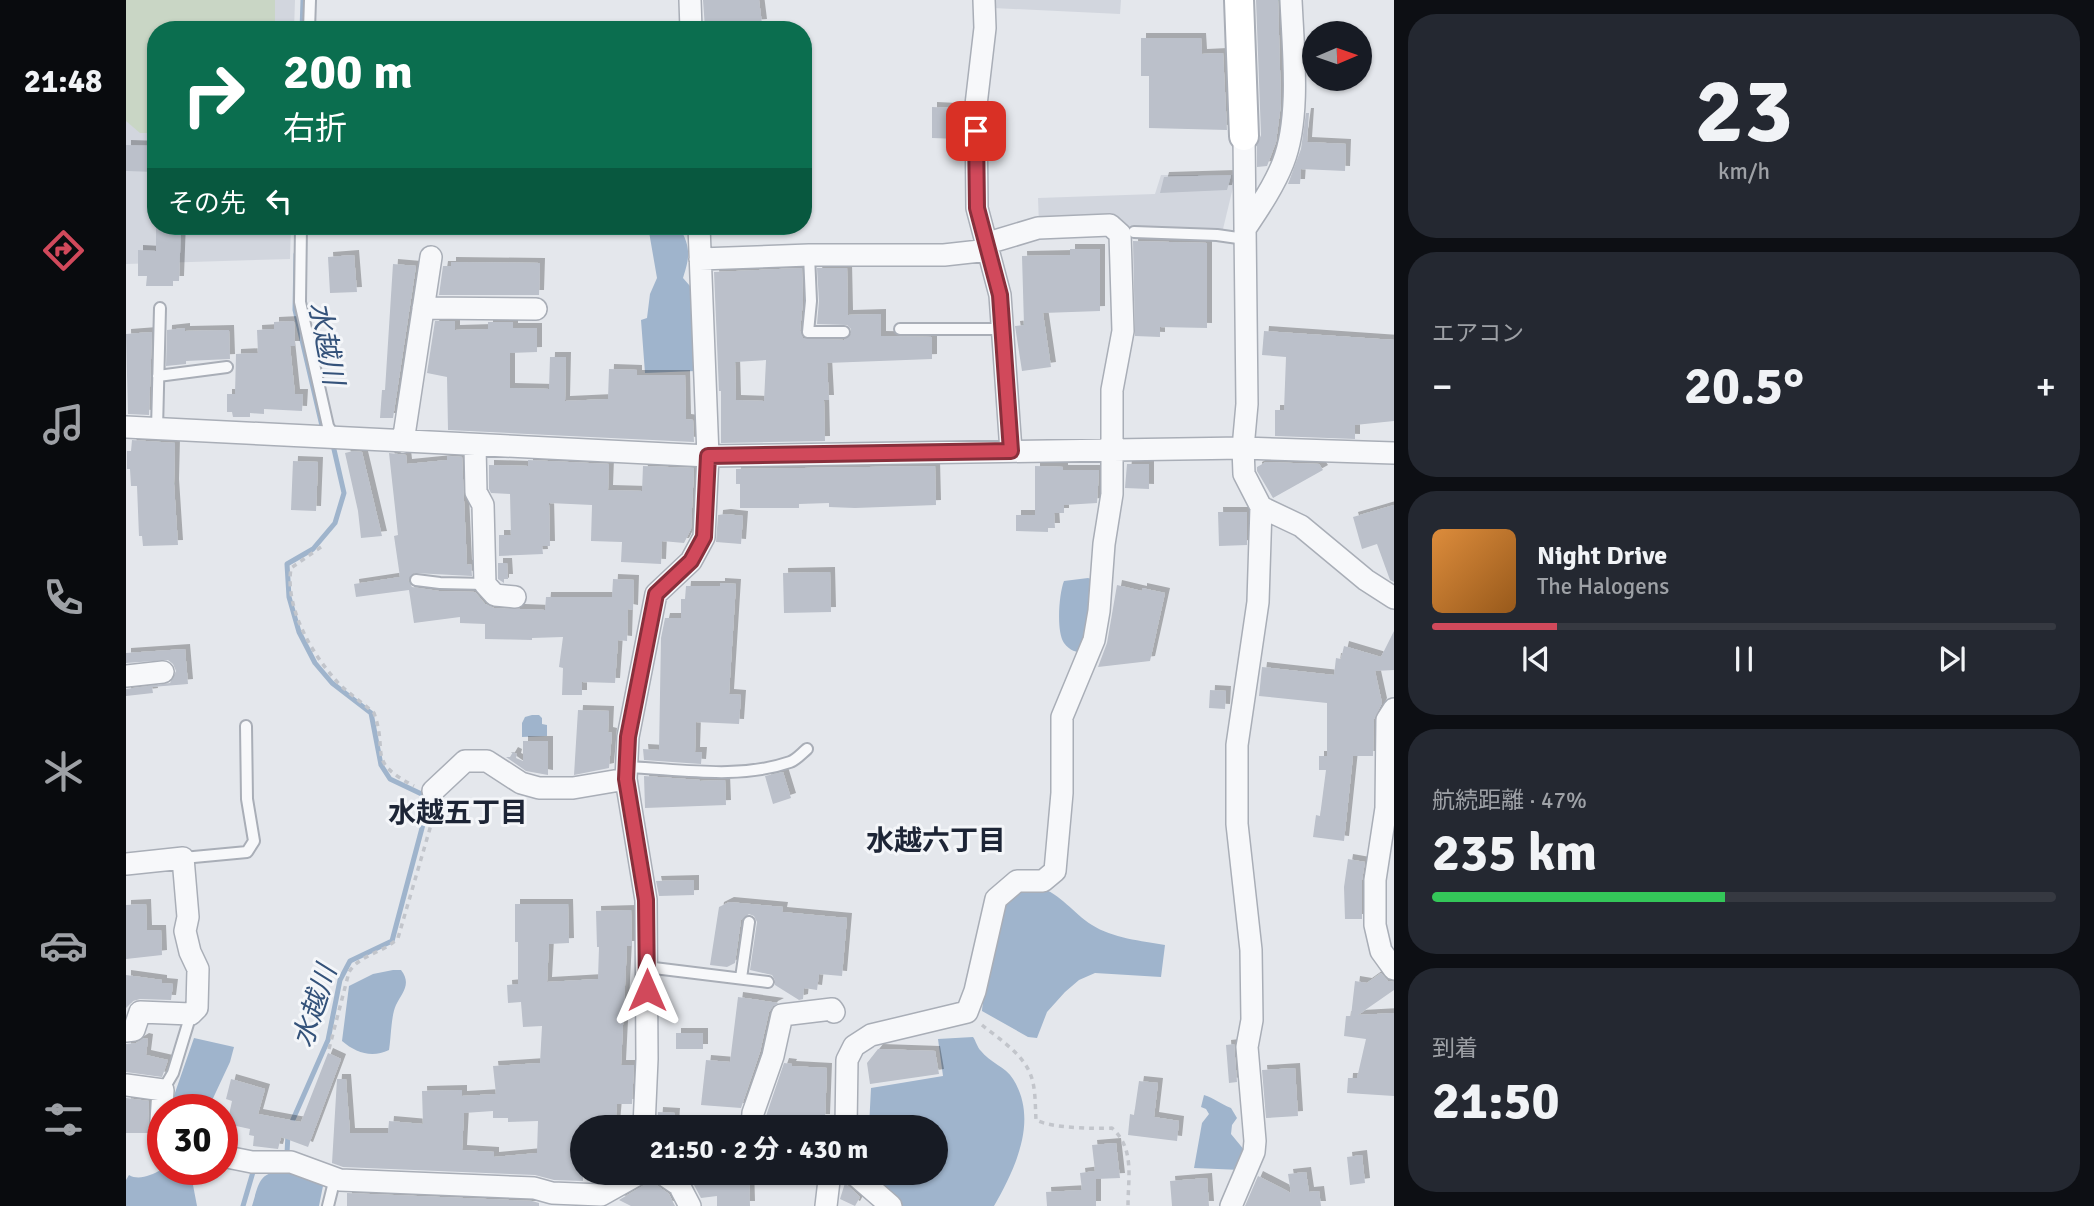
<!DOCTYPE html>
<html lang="ja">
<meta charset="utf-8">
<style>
:root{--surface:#171b24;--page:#242831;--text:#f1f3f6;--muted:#9ea1a6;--line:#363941;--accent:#d1495b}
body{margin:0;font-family:Signika,"Noto Sans JP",sans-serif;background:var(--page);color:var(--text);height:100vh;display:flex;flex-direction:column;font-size:26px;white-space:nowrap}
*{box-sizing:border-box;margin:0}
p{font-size:23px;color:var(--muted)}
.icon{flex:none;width:38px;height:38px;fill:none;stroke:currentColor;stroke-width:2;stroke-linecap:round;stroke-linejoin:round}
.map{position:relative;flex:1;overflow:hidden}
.panel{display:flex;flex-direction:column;gap:14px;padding:14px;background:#0d0f14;width:700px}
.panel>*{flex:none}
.guide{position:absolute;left:21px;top:21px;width:665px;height:214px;border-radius:28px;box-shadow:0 2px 5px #0004;background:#0b6e4f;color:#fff;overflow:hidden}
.needle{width:46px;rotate:88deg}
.buttons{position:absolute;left:1176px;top:21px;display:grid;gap:14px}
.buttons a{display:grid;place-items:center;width:70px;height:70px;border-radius:50%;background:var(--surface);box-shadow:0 2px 5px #0004;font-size:35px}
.speed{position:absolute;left:21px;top:1094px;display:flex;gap:14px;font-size:35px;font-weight:700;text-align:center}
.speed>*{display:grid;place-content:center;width:91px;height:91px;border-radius:50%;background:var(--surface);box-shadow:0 2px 5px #0004;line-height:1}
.speed .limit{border:10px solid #d22;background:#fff;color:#111}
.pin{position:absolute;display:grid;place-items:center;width:60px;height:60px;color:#fff;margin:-30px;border-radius:14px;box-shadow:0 4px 10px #0006}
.me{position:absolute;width:77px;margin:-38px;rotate:0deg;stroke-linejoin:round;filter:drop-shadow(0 0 5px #0008)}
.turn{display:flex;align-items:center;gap:24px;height:147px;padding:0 21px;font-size:32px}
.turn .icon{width:91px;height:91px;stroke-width:2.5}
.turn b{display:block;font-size:49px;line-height:60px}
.then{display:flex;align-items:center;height:66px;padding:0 21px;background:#0003;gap:14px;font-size:26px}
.big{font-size:52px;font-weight:700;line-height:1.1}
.panel .tile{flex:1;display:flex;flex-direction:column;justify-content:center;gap:10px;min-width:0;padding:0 24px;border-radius:28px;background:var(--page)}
.panel .dial{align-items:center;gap:0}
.dial b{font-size:91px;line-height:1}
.song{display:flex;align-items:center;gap:21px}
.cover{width:84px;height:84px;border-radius:10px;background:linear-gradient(135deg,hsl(30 70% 55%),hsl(30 70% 35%))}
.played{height:7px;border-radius:4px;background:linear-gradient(90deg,var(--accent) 20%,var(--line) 20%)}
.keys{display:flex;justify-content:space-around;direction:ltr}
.heat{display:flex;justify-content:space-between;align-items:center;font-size:38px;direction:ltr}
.charge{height:10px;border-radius:5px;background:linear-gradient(90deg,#34c759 47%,var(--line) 0)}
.trip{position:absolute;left:444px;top:1115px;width:378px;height:70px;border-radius:35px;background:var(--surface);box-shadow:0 2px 5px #0004;font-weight:700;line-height:70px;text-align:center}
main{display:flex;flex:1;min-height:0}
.dock{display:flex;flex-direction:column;width:126px;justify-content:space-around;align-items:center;background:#090b0e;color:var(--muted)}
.dock .icon{width:49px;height:49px}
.dock .current{color:var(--accent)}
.dock b{font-size:32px;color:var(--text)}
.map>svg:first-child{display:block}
.built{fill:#d2d6de}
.green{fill:#c9d6c5}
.water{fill:#9fb4cc}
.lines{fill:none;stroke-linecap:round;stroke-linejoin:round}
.stream{stroke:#9fb4cc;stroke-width:5}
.building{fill:#bbc0ca;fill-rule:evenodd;filter:url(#shadow)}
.lane-casing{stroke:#a9aeb7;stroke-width:14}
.street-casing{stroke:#a9aeb7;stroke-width:24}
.secondary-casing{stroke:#a9aeb7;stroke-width:32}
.path{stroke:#c2c5cb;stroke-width:3.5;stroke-dasharray:5 5;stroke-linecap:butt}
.lane{stroke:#f7f8fa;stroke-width:10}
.street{stroke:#f7f8fa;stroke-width:21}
.secondary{stroke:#fff;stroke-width:28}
.route-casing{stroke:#882f3b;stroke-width:18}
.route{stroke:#d1495b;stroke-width:12}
.labels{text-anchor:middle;stroke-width:6;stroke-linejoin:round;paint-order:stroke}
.water-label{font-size:28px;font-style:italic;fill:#34527a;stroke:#f4f6f9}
.neighbourhood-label{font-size:28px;font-weight:bold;fill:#1d2536;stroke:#f4f6f9}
</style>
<main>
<nav class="dock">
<b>21:48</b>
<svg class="icon current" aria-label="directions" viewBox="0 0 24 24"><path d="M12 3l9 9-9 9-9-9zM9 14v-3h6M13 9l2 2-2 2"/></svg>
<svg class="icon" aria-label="music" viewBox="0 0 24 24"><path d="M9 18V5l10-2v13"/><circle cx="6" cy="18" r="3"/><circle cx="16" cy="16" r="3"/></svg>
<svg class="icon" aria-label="phone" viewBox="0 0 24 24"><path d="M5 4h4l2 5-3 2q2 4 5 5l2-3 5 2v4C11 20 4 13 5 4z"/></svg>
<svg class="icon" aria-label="climate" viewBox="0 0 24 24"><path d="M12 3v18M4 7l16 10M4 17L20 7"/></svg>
<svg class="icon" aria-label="car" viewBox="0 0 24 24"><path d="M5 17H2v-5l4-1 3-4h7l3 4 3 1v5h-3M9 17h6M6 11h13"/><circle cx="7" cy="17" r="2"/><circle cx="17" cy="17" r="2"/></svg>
<svg class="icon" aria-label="filters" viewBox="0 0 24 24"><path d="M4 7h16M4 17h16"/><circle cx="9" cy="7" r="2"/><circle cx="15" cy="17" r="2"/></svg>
</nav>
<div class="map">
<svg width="1268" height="1206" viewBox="0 0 1268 1206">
<defs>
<filter id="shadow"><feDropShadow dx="5" dy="-5" stdDeviation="0" flood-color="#0004"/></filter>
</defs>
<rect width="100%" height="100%" fill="#e4e7ec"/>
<path class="built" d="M0 0H169L168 30H30V226H165L164 259 0 264Z
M866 0H995L994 14 867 8Z
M1035 175H1110L1097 229 1001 226 982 221 913 225 912 198 1029 194Z"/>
<path class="green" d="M0 0H149V30H30V133H14L0 121Z"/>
<path class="water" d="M70 226H138L139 231 70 233Z
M522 226 536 228 553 226C565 248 564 256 557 278L564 286 570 371 519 373 515 320 521 318 524 294 531 278Z
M962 578 968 580 958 653C950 652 944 651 938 643 930 632 933 593 938 581Z
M406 715H413L416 718V724L421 725V736L396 737V723L399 717Z
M913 887C935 894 947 913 966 925 986 938 1016 941 1039 945L1035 977 969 973 953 980 939 992 921 1012 911 1038 902 1037 856 1011C860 984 867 906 892 891 897 888 907 888 913 887Z
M267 970H275C286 984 276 993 270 1005 265 1015 265 1039 263 1050 246 1058 230 1053 216 1041L223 986 247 974Z
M847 1037C850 1041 851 1047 855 1051 863 1062 880 1067 887 1079 913 1120 889 1169 868 1206H771L735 1173 810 1172V1127H743L745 1088 817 1076 812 1039Z
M68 1038 108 1047 104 1062 82 1109 43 1110Z
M1078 1095C1088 1098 1095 1104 1105 1108L1111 1118 1106 1125 1105 1134 1119 1151 1115 1170 1068 1168 1076 1123 1083 1114 1080 1109 1075 1107Z
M160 1169 172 1172 197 1186 193 1206H126C134 1180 132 1174 160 1169Z
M35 1170 67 1185 71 1206H0V1180L3 1175C13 1181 25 1175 35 1170Z"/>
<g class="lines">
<path class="stream" d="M176 30 177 0
M170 254 169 310 196 426
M165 1124 202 1040 214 980 224 961 266 941 304 798 264 779 255 765 245 713 206 683 189 663 173 632 163 597 161 564 187 549 209 523 218 493 207 445
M157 1156 161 1154 162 1133
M117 1206 127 1172 130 1170"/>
</g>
<path class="building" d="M577 0H633L636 24 579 28Z
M1130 0H1152L1155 104 1150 142 1141 166 1131 167V145L1135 135Z
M1015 38H1075L1076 54 1097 53 1101 130 1023 128V76H1015Z
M806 107 827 108V116H833V139L806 138Z
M1180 113H1183L1181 142 1220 144 1219 171 1175 169 1174 184H1162L1175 149Z
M0 145 30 146V172L0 171Z
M1105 175 1101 190 1034 193 1038 177Z
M30 226H55L53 281H47V286H20L21 276H12V250L30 251Z
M1007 241 1081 243V328L1034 327V337L1009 336Z
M944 249H974V311L917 313 925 367 896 371 889 326 898 325 896 256 944 255Z
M228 255 231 292 204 293 202 257Z
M325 262 414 263 413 295H313L317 266H325Z
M267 264 290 266 267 418H254L256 390H259Z
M676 268 677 301 674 331 677 338 718 340 724 336 725 329 721 325 691 324 693 301 691 268H721L722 315 755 314V336L806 337V359L701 363 703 400H698L699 441 595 443V391H593L588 272ZM640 360 638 401 610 400 609 362Z
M168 321 169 346H164L169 394H177L176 411 138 409V414L124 413V417H107L106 412H101V394H109L110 354 132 353 131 330 148 329V322Z
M309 321H329V330L362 329V322H387V328H411V352L384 353V388L423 389 424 357H440L439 401 482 399 483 369 511 370V375H559L560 419 567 420 568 442 322 430 321 377 301 373Z
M59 328V331L103 330 104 359 60 361V364L40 366 41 330Z
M1138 331 1268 340V421L1229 425V439L1149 436V410H1158L1160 357 1136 355Z
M26 332 23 415 2 414 0 334Z
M6 440 49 443 48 484 52 545 17 546 16 536H13L11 486H5L4 469H1V451H5Z
M227 451 236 452 256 536 235 538 232 511 219 453Z
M263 453 280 455 281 464 321 460V456L336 457 341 565 345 564 346 576 288 573 282 580 286 587 313 591 349 592 359 604 368 608 419 610 420 597H486L487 579 508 580 507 610 502 609 501 641 492 640 489 683 456 682V695H436L437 668 433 667 437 637 406 638V640L359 639V624L334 623V617L288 623 283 590 230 597 228 584 274 577 268 536 272 535Z
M402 460 483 464 482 490 516 491 517 466 568 468 565 529 558 543 536 541 535 564 495 562 496 542 465 541 466 505 423 503 424 546H416L417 554 373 556V535H385L384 494 365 493 363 489V465L402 466Z
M167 461 192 462 190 511 165 510Z
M1140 462 1193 464 1197 470 1147 498 1131 471V467Z
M1001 464H1023V489L999 488Z
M809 466 810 505 729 508 703 507V503L673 504V508H614V484H610V469Z
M909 466 937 467V470H973L971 503 938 505V513H928L929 528H922V532L890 531V515H909Z
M1268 505V582L1264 580 1251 544 1236 549 1227 517Z
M1092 512H1121V545L1093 546Z
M600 514 617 516 615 544 590 542 592 515Z
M372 563H381L382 579H378V583L372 579Z
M704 572 705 612 658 613 657 573Z
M594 583 610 584 603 694 615 695 613 724 570 722 569 752H576L575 764 518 760 517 749 533 750 535 638 539 618H555V599H559L560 586H594Z
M991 585 1016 591V588L1039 593 1024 661 972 667 981 643Z
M1268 631V670L1249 671 1256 703 1248 719 1247 756H1227L1218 841 1187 837 1190 815 1194 816 1200 770H1193V756H1201V703L1133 696 1136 667 1208 675 1210 658 1215 659 1218 646 1255 657Z
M59 649 62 684 26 687 27 693 0 696V689L44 683 50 671 47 664 42 660 0 663V653Z
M1084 690 1100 691 1099 709 1083 708Z
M452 710 483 711 482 732 486 733 483 768 448 775Z
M397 741H422V775L400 771 380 757H384L387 752 391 754 390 758 397 761Z
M657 772 665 798 647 804 639 776Z
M518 776 574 780V781L599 780 600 805 519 808Z
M1222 859 1239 862 1236 880V919H1219L1218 887Z
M568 880V895L533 896 530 881Z
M603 902 657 907 656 912 721 918 716 976 693 974 691 990 678 988 677 999 673 1000 649 985V980L646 975 624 970 631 922 628 916 623 914 615 920 609 963 601 967 584 965 593 907Z
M20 904 21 930H35L36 955 0 959V905Z
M389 904H442L443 943 423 944 421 982 472 979 473 947H471L470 911 505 910 506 946H501L495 1065H508L506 1104H491L489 1127H457V1181L428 1180 409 1175 217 1167 206 1163 211 1079H220L224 1133H262L263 1121 297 1124 296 1091 336 1090V1096L370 1094 367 1066 414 1063 416 1026 397 1027 395 1002 382 1003 381 985 392 984V942H389ZM367 1111V1118H382V1122L412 1121 411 1153 368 1157V1152L336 1150 338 1113Z
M1255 973 1262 981 1268 982V990L1232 1015 1268 1013V1096L1221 1093 1222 1078H1231L1240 1039 1218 1036 1220 1016H1225L1229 981 1241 983Z
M0 975 36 980V983L47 984 45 1000 14 999 7 1001 0 1008Z
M612 997 653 1003 647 1006 643 1012 634 1052 615 1108 575 1105 580 1060 604 1062Z
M550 1033H577V1049H550Z
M18 1038 22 1039 20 1055 42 1060 36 1077 0 1072V1044L10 1043Z
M1108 1044 1111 1082 1103 1083 1100 1045Z
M752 1049 809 1051 813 1074 744 1084 741 1063Z
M202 1053 215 1059 182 1147 155 1137 152 1149 127 1146 128 1136 123 1135 124 1129 101 1124 106 1101 100 1099 105 1079 139 1089 132 1114 175 1122Z
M658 1063 666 1064 665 1066 701 1068 699 1119H693V1127H639L640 1116Z
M1169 1068 1172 1116 1140 1118 1136 1070Z
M1013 1081 1032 1083 1028 1117 1053 1121 1051 1141 1002 1135 1004 1114 1008 1115Z
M0 1098 23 1101 22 1133H0Z
M532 1112 549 1113 548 1127H531Z
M990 1143 994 1178 970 1179V1206H921L920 1192 956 1190 954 1173 969 1171 966 1145Z
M1236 1155 1239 1183 1224 1185 1221 1157Z
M459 1172H488L472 1182 461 1181Z
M565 1172H623L624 1206H591V1196L575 1198 567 1183Z
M1180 1172 1183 1192 1193 1191 1195 1206H1119L1132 1176 1165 1193 1162 1174Z
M1081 1178 1083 1206H1046L1044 1181Z
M525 1181 543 1194 549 1206H505L493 1200Z
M719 1183 734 1197 729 1206 714 1199Z
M221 1193 406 1201 413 1203V1206H221Z"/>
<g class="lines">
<g class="lane-casing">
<path id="lane" d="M183 30 184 0
M175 226 174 302 202 426 209 438
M1008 232 1091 235 1119 239
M683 255 685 301 682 332H718
M774 329H876
M32 376 101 367
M31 429 34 308
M290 580 314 583 359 584
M500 767C553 769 612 780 664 762 670 760 675 754 681 749
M57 858 121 852 128 841 121 799 120 726
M520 967 642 982
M615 978 623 922
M37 1090 47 1073 65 1014
M202 1206 209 1178"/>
</g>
<g class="street-casing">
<path id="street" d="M564 0 565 30
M858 0 859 28 850 105 851 208 874 295 885 451
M1118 136 1121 404 1117 448 1118 474 1135 507 1175 526 1240 580 1268 598
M1119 229C1133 208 1148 186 1157 163 1175 118 1167 48 1165 0
M574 259 683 255H818L863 250
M297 308 410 309
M0 427 582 456 1117 448 1268 453
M277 442 305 257
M349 446 350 492 357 505 359 584 369 595 389 597
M0 676 37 672
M1268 709 1261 720 1260 808 1249 880V925L1255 951 1268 969
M307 791 339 761H361L395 783 413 788H447L500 779
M0 864 57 858 62 917 59 931 64 952 72 969 71 1008 65 1014 14 1012 8 1030 0 1031
M0 1085 37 1090 35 1122 37 1128
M518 1127 521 1059 520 900 500 779 502 737 530 594 565 561 578 537 582 456 573 226
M626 1127 627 1113 647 1056 656 1015 706 1009 708 1012
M720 1127 721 1060 728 1046 745 1035 841 1012 849 991 870 899 891 881H917L929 871 936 793V717L968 640 973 611 978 544 986 494V390L997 331 994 234 984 225 912 228 862 243
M96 1156 126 1162H165L214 1180 408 1188 426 1193 475 1195 516 1172
M534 1172 553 1185 564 1206
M726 1172 765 1206
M700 1206 704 1172
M1105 1206 1128 1152 1129 1141 1121 1047 1126 1020 1125 950 1111 824V745L1132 602 1135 507"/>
</g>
<g class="secondary-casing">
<path id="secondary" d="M1113 0 1118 136"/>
</g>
<path class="path" d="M195 547 165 568C159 606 183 649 207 677 218 691 235 701 248 713 263 755 239 760 288 786
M856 1025C872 1038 894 1052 903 1071 910 1085 909 1104 910 1120 925 1128 968 1129 986 1128 1009 1149 1002 1177 1002 1206
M203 1049 223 972C234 954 258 953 272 938L307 818V810"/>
<use href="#lane" class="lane"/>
<use href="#street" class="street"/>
<use href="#secondary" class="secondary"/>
</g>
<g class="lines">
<g class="route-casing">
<path id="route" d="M521 990 520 900 500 779 502 737 530 594 565 561 578 537 582 456 885 451 874 295 851 208 850 131"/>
</g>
<use href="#route" class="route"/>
</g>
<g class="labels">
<g class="water-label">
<text transform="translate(201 343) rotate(79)" y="10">水越川</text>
<text transform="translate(188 1006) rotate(-72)" y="10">水越川</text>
</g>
<g class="neighbourhood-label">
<text x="332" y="822">水越五丁目</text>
<text x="810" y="850">水越六丁目</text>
</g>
</g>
</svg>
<div class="buttons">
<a><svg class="needle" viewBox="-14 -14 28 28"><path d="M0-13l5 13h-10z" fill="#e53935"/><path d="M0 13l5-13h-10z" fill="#9ea1a6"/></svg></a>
</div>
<div class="speed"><div class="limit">30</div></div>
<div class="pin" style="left:850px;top:131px;background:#d93025"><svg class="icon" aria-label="arrive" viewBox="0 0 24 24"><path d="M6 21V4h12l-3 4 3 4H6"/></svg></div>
<svg class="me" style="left:521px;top:990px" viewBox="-20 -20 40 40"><path d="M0-17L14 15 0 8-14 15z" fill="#d1495b" stroke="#fff" stroke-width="4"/></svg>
<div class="trip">21:50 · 2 分 · 430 m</div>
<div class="guide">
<div class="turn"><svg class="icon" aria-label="right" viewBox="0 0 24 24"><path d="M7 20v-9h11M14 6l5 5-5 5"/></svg><div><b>200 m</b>右折</div></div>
<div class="then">その先<svg class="icon" aria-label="left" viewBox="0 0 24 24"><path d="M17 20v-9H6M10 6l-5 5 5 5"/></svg></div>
</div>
</div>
<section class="panel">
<div class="tile dial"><b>23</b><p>km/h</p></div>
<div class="tile"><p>エアコン</p>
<div class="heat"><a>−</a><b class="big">20.5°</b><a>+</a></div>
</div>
<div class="tile">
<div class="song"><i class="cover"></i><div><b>Night Drive</b><p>The Halogens</p></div></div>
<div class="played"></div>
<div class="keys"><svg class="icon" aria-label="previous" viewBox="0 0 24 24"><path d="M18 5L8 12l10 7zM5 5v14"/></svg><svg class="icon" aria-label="pause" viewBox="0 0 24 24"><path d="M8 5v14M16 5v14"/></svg><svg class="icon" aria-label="next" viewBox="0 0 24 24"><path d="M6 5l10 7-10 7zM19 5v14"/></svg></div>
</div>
<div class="tile"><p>航続距離 · 47%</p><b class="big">235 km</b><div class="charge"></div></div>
<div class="tile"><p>到着</p><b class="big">21:50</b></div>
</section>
</main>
